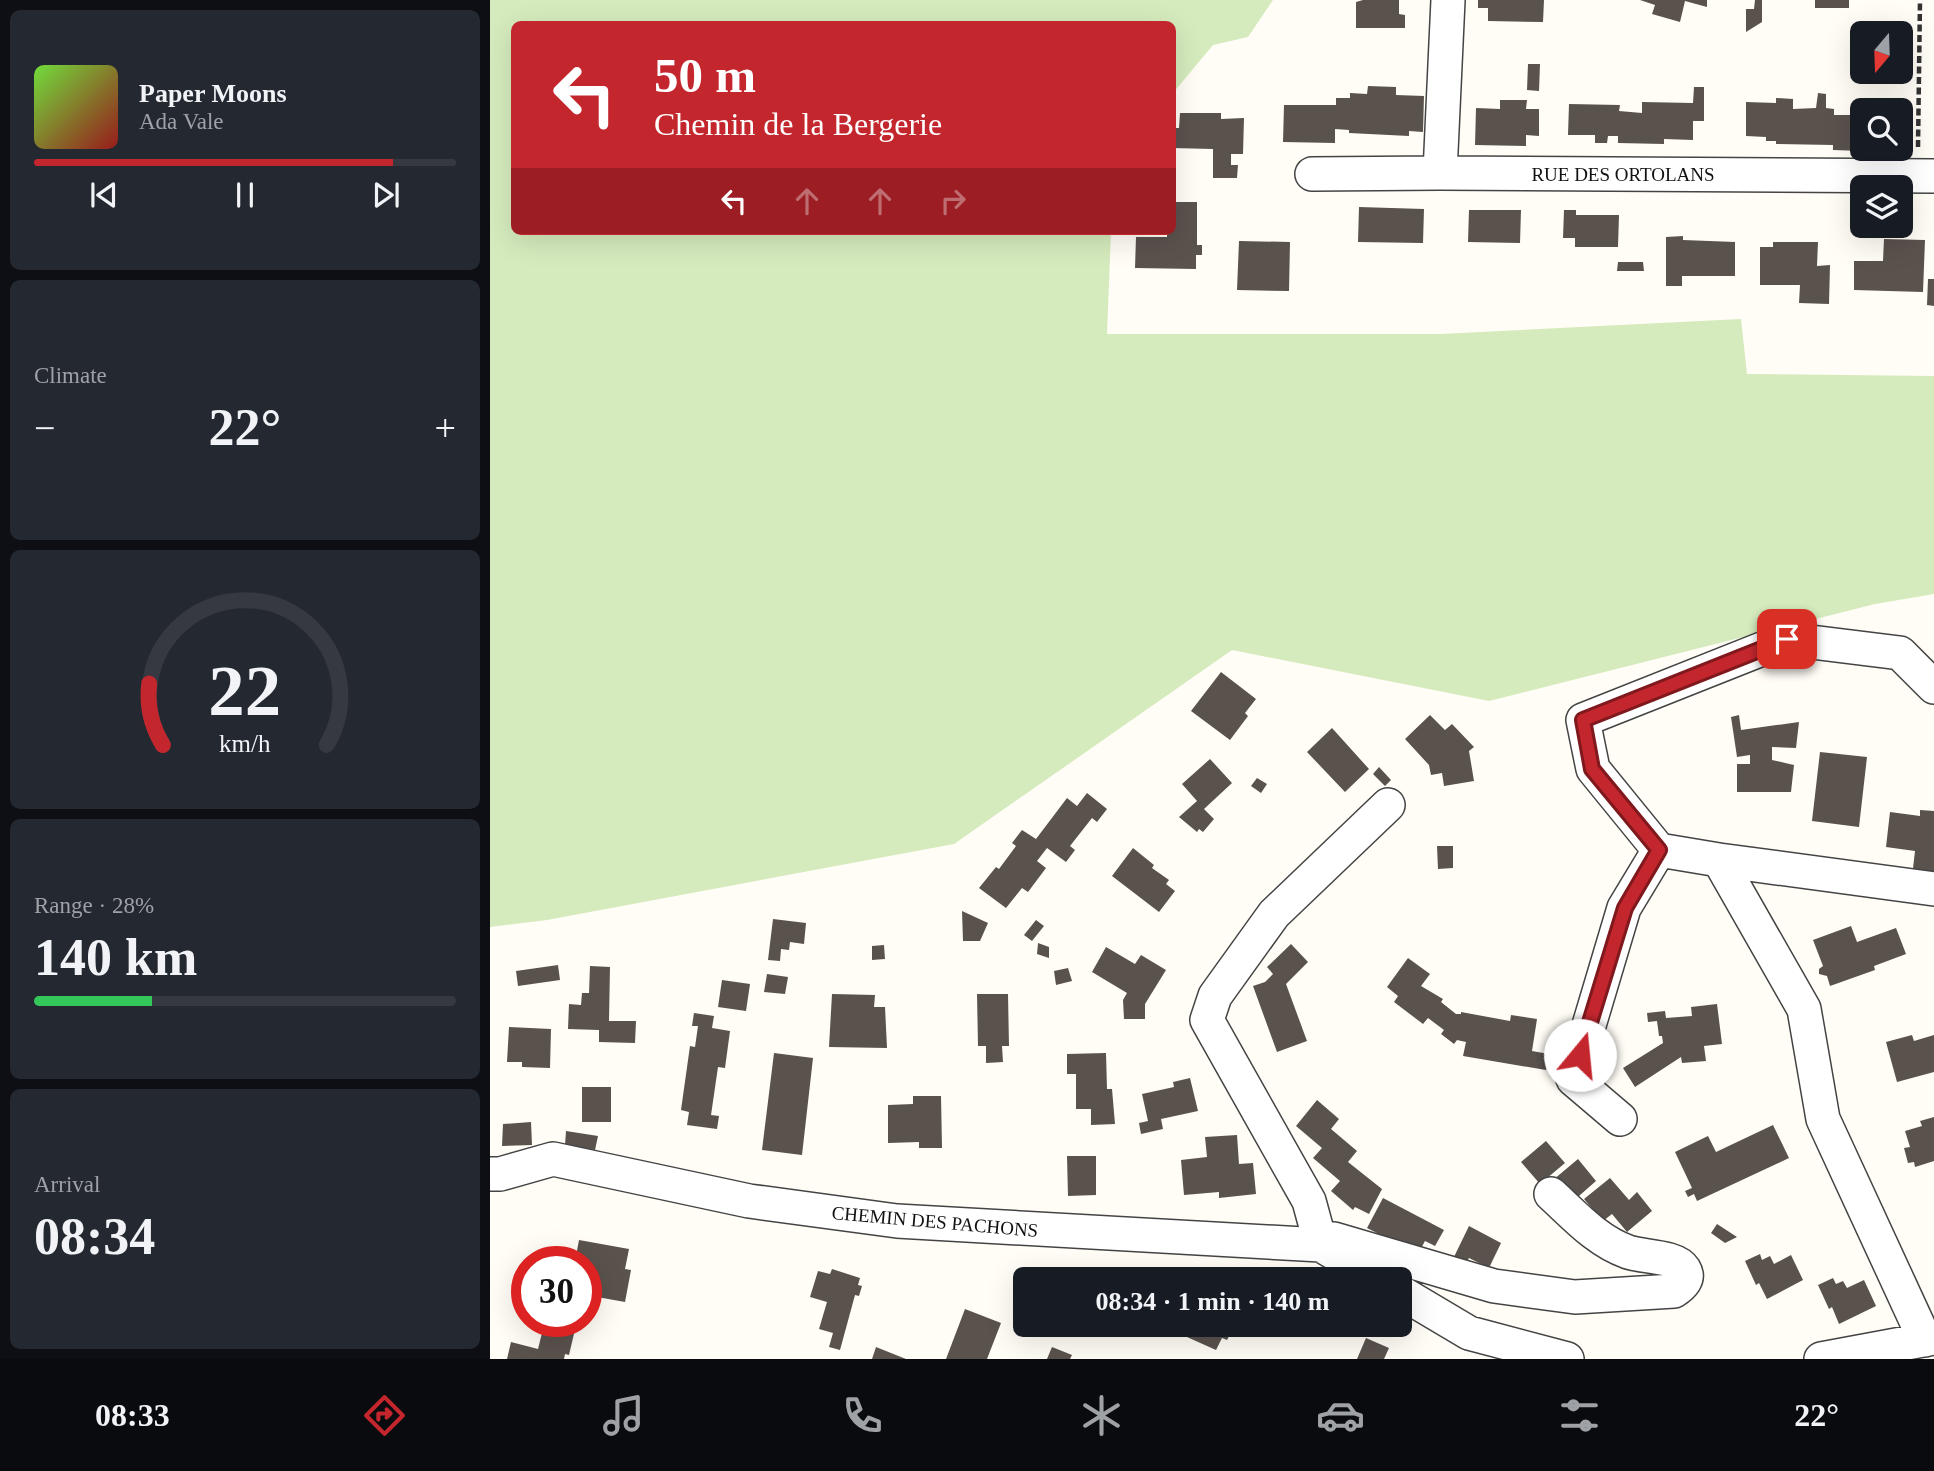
<!DOCTYPE html>
<meta charset="utf-8">
<style>
:root{--surface:#171b24;--page:#242831;--text:#f1f3f6;--muted:#9ea1a6;--line:#363941;--accent:#c4262e}
body{margin:0;font-family:Georgia,serif;background:var(--page);color:var(--text);height:100vh;display:flex;flex-direction:column;font-size:26px;white-space:nowrap}
*{box-sizing:border-box;margin:0}
p{font-size:23px;color:var(--muted)}
.icon{flex:none;width:38px;height:38px;fill:none;stroke:currentColor;stroke-width:2;stroke-linecap:round;stroke-linejoin:round}
.map{position:relative;flex:1;overflow:hidden}
.sheet{display:flex;flex-direction:column;gap:10px;padding:10px;background:#0d0f14;width:490px}
.sheet>*{flex:none}
.hud{position:absolute;left:21px;top:21px;width:665px;height:214px;border-radius:10px;box-shadow:0 7px 28px #0002;background:#c4262e;color:#fff;overflow:hidden}
.needle{width:46px;rotate:199deg}
.fabs{position:absolute;left:1360px;top:21px;display:grid;gap:14px}
.fabs a{display:grid;place-items:center;width:63px;height:63px;border-radius:10px;background:var(--surface);box-shadow:0 7px 28px #0002;font-size:35px}
.speed{position:absolute;left:21px;top:1246px;display:flex;gap:14px;font-size:35px;font-weight:700;text-align:center}
.speed>*{display:grid;place-content:center;width:91px;height:91px;border-radius:50%;background:var(--surface);box-shadow:0 7px 28px #0002;line-height:1}
.speed .limit{border:10px solid #d22;background:#fff;color:#111}
.pin{position:absolute;display:grid;place-items:center;width:60px;height:60px;color:#fff;margin:-30px;border-radius:14px;box-shadow:0 4px 10px #0006}
.me{position:absolute;width:77px;margin:-38px;rotate:17deg;stroke-linejoin:round;filter:drop-shadow(0 0 5px #0008)}
.turn{display:flex;align-items:center;gap:24px;height:147px;padding:0 28px;font-size:32px}
.turn .icon{width:91px;height:91px;stroke-width:2.5}
.turn b{display:block;font-size:49px;line-height:60px}
.lanes{display:flex;align-items:center;height:66px;padding:0 28px;background:#0003;justify-content:center;gap:35px;direction:ltr}
.lanes .off{opacity:.35}
.big{font-size:52px;font-weight:700;line-height:1.1}
.sheet .widget{flex:1;display:flex;flex-direction:column;justify-content:center;gap:10px;min-width:0;padding:0 24px;border-radius:10px;background:var(--page)}
.sheet .dial{align-items:center;gap:0}
.dial svg{height:182px;overflow:visible;fill:none;stroke:var(--line);stroke-width:7;stroke-linecap:round;text-anchor:middle}
.dial text{fill:var(--text);stroke:none}
.song{display:flex;align-items:center;gap:21px}
.cover{width:84px;height:84px;border-radius:10px;background:linear-gradient(135deg,hsl(100 70% 55%),hsl(0 70% 35%))}
.played{height:7px;border-radius:4px;background:linear-gradient(90deg,var(--accent) 85%,var(--line) 85%)}
.keys{display:flex;justify-content:space-around;direction:ltr}
.heat{display:flex;justify-content:space-between;align-items:center;font-size:38px;direction:ltr}
.charge{height:10px;border-radius:5px;background:linear-gradient(90deg,#34c759 28%,var(--line) 0)}
.trip{position:absolute;left:523px;top:1267px;width:399px;height:70px;border-radius:10px;background:var(--surface);box-shadow:0 7px 28px #0002;font-weight:700;line-height:70px;text-align:center}
.dock{display:flex;height:112px;justify-content:space-around;align-items:center;background:#090b0e;color:var(--muted)}
.dock .icon{width:49px;height:49px}
.dock .current{color:var(--accent)}
.dock b{font-size:32px;color:var(--text)}
main{display:flex;flex:1;min-height:0}
.map>svg:first-child{display:block}
.green{fill:#d5ebbd}
.building{fill:#5a524d}
.lines{fill:none;stroke-linecap:round;stroke-linejoin:round}
.minor-casing{stroke:#444;stroke-width:36}
.path{stroke:#333;stroke-width:4.5;stroke-dasharray:7 3.5;stroke-linecap:butt}
.minor{stroke:#fff;stroke-width:33}
.route-casing{stroke:#7f191e;stroke-width:18}
.route{stroke:#c4262e;stroke-width:12}
.labels{text-anchor:middle;stroke-width:7;stroke-linejoin:round;paint-order:stroke}
.street-label{font-size:19px;fill:#111;stroke:#fff}
</style>
<main>
<section class="sheet">
<div class="widget">
<div class="song"><i class="cover"></i><div><b>Paper Moons</b><p>Ada Vale</p></div></div>
<div class="played"></div>
<div class="keys"><svg class="icon" aria-label="previous" viewBox="0 0 24 24"><path d="M18 5L8 12l10 7zM5 5v14"/></svg><svg class="icon" aria-label="pause" viewBox="0 0 24 24"><path d="M8 5v14M16 5v14"/></svg><svg class="icon" aria-label="next" viewBox="0 0 24 24"><path d="M6 5l10 7-10 7zM19 5v14"/></svg></div>
</div>
<div class="widget"><p>Climate</p>
<div class="heat"><a>−</a><b class="big">22°</b><a>+</a></div>
</div>
<div class="widget dial"><svg viewBox="0 0 100 80">
<path d="M14 69A42 42 0 1 1 86 69"/>
<path d="M14 69A42 42 0 0 1 8 42" stroke="#c4262e"/>
<text x="50" y="56" font-size="32" font-weight="700">22</text>
<text x="50" y="72" font-size="11">km/h</text>
</svg></div>
<div class="widget"><p>Range · 28%</p><b class="big">140 km</b><div class="charge"></div></div>
<div class="widget"><p>Arrival</p><b class="big">08:34</b></div>
</section>
<div class="map">
<svg width="1444" height="1359" viewBox="0 0 1444 1359">
<rect width="100%" height="100%" fill="#fffdf5"/>
<path class="green" d="M0 0H783L758 37 723 45 683 93 682 24H24V231H621L617 334H951L1251 319 1257 374 1444 376V594L1385 604 999 701 742 650 464 844 57 920 0 927Z"/>
<path class="building" d="M873 0H909V14L915 15V28H866V2Z
M988 0H1054L1053 22 998 21V8H988Z
M1150 0H1217V7L1195 1 1190 22 1162 14 1165 5Z
M1265 0H1272V22L1256 32V9H1264Z
M1325 0H1359V8H1325Z
M1038 64H1050L1049 91 1037 90Z
M878 86 906 87V95L934 96 933 132 919 131V136L859 133V130L845 129V143L793 142 794 105H846V98H860V93L877 94Z
M1204 87H1214V121H1203V140L1174 139V144L1128 143V136H1118L1117 143H1105V135H1078L1079 104 1130 105 1129 111 1152 113V102L1203 103Z
M1328 93 1336 94V108L1344 109V115H1372V151L1343 150V145L1286 144V141H1276V137L1256 136V102L1286 103V98L1303 99V109L1326 108Z
M1010 100H1037L1036 109H1049V136L1036 135V146L985 145 986 108 1010 109Z
M690 113H731V119L754 118 753 154H741V165H748L747 178H723V149L682 148V128H689Z
M682 202H707V245H712V255H706V269L645 268 646 237H677V231H682Z
M869 207 934 209 933 243 868 242Z
M979 210H1031L1030 243 978 242Z
M1074 210H1086V215H1129L1128 247H1085V238H1073Z
M1193 236V240L1245 242V276H1192V286H1176V237Z
M1394 239 1435 240 1433 292 1364 290V261H1393Z
M749 241 800 242 799 291 747 290Z
M1283 242H1328L1327 266 1340 265 1339 304 1309 303 1310 285H1270V247H1283Z
M1128 262H1153L1154 271H1127Z
M1438 279H1444V306L1437 305Z
M731 672 766 699 755 713 758 716 740 740 701 711Z
M940 715 955 730 962 724 984 747 979 751 984 781 954 786 952 773 941 775 939 765 915 739Z
M1249 715 1251 730 1309 722 1306 748 1282 747V760L1304 765 1301 792H1247V764H1260V755L1247 757 1241 717Z
M842 728 879 769 855 792 817 752Z
M1330 752 1377 757 1369 827 1322 821Z
M720 759 742 783 714 809 724 819 713 832 709 829 707 832 689 817 707 801 692 784Z
M889 767 901 780 895 786 883 774Z
M767 778 777 784 771 793 761 786Z
M597 793 617 809 607 822 602 818 580 846 585 850 576 862 557 848 547 861 556 868 538 892 532 888 516 908 489 888 506 867 509 869 526 846 522 843 532 830 546 839 577 798 587 806Z
M1430 810 1444 811V879L1422 877 1425 851 1396 847 1400 812 1430 816Z
M947 846H963V868L948 869Z
M643 848 664 865 662 868 679 880 676 884 685 891 669 912 622 876Z
M472 911 498 923 490 941H473Z
M283 919 316 923 314 944 300 942 299 950 291 949 290 961 278 960Z
M546 920 554 926 542 941 534 935Z
M1361 926 1367 942 1406 928 1416 954 1384 966 1385 970 1340 986 1337 976 1329 974V969L1333 966 1323 940Z
M548 943 559 947V958L547 954Z
M801 944 818 962 796 984 817 1041 787 1052 763 986 775 982 783 974 777 967Z
M394 945 395 959 382 960V946Z
M616 947 645 964 651 955 676 970 655 1004V1019H634L633 1000 637 993 602 972Z
M918 958 940 974 931 986 953 999 951 1002 966 1014H971V1012L1020 1021 1021 1015 1047 1019 1042 1051 1059 1054 1056 1070 973 1056 976 1042 967 1040 964 1044 951 1034 954 1030 938 1018 933 1024 904 1002 908 996 897 987Z
M68 965 70 980 28 986 26 971Z
M100 966 120 967 119 1021H146L145 1043 109 1042V1030L78 1029 79 1004 91 1005 92 993H99Z
M578 968 582 981 566 985 564 971Z
M277 974 298 977 295 994 274 992Z
M232 980 260 984 256 1011 228 1007Z
M342 994 385 995 384 1007H395L397 1048 339 1047Z
M487 994H518L519 1046H512L513 1062 496 1063V1046H488Z
M1227 1004 1232 1044 1214 1046 1216 1061 1192 1063 1191 1057 1145 1087 1133 1068 1173 1043 1172 1036H1169L1167 1021 1158 1022 1157 1013 1175 1011 1176 1018 1202 1016 1201 1007Z
M204 1013 224 1016 222 1028 240 1031 235 1068 228 1067 221 1115 229 1116 227 1129 197 1125 199 1112 191 1110 200 1046 205 1047 208 1026H202Z
M19 1027 61 1029 60 1068 32 1067V1062H17Z
M1422 1035 1424 1041 1444 1035V1072L1407 1082 1396 1042Z
M284 1053 323 1058 312 1155 272 1150Z
M616 1053 617 1089H622L625 1124 601 1125V1109H586V1074H577V1054Z
M700 1078 708 1111 671 1119 673 1129 651 1134 649 1123 658 1121 652 1094 684 1087 683 1082Z
M92 1087H121V1122H92Z
M423 1096H451L452 1148H429V1142L398 1143V1105L423 1104Z
M827 1100 849 1119 841 1129 867 1151 858 1162 892 1189 879 1214 865 1207 863 1210 841 1191 850 1181 823 1158 832 1148 806 1126Z
M1444 1117V1161L1425 1167 1424 1162 1418 1163 1414 1148 1420 1147 1415 1131 1432 1126 1430 1121Z
M41 1122 42 1145 12 1146 13 1124Z
M1283 1125 1299 1158 1207 1201 1204 1194 1198 1197 1195 1191 1202 1188 1185 1152 1218 1136 1226 1152Z
M76 1131 108 1136 105 1150 75 1145Z
M747 1135 749 1164 763 1163 766 1194 729 1198V1192L694 1195 691 1160 717 1157 715 1137Z
M1056 1141 1075 1163 1050 1184 1031 1162Z
M577 1156H606V1195L578 1196Z
M1088 1159 1106 1181 1081 1203 1063 1180Z
M1120 1178 1139 1200 1147 1192 1162 1211 1137 1232 1122 1214 1113 1221 1094 1199Z
M893 1198 954 1230 945 1246 935 1241 928 1254 877 1228Z
M1227 1224 1247 1237 1235 1243 1221 1233Z
M979 1226 1011 1243 999 1268 979 1258 974 1267 962 1261Z
M89 1240 139 1249 135 1269 141 1270 135 1302 96 1295V1262H92V1257L86 1256Z
M1270 1254 1272 1260 1280 1256 1284 1264 1301 1255 1313 1280 1277 1299 1269 1283 1266 1285 1255 1261Z
M342 1269 370 1278 368 1285 372 1286 369 1296 365 1295 350 1350 339 1347 343 1333 329 1329 337 1302 320 1297 328 1271 340 1274Z
M1343 1278 1346 1284 1353 1281 1357 1288 1374 1280 1386 1306 1349 1324 1342 1307 1339 1309 1328 1285Z
M475 1309 511 1323 497 1359H456Z
M55 1321H87L79 1355 75 1354 74 1359H17L21 1342 48 1349Z
M692 1325H745L737 1340 732 1338 726 1350 688 1333Z
M876 1338 899 1348 894 1359H867Z
M386 1347 416 1359H382Z
M562 1347 582 1355 580 1359H557Z"/>
<g class="lines">
<g class="minor-casing">
<path id="minor" d="M950 173 958 0
M822 174 950 173 1444 176
M1229 860 1444 889
M1130 1119 1083 1079 1134 908 1169 850
M0 1174H10L63 1159 259 1201 407 1221 831 1245 888 1279
M844 1239 1004 1286 1085 1297 1184 1291C1192 1286 1200 1279 1194 1269 1186 1256 1152 1257 1138 1252 1107 1241 1085 1216 1061 1194
M831 1245 819 1201 717 1020 725 996 784 914 898 805
M910 1292 979 1333 1077 1359
M1435 1340 1333 1119 1314 1009 1229 860 1169 850 1103 769 1093 720 1297 639 1410 653 1444 687
M1331 1359 1444 1338"/>
</g>
<path class="path" d="M1428 147 1430 0"/>
<use href="#minor" class="minor"/>
</g>
<g class="lines">
<g class="route-casing">
<path id="route" d="M1090 1055 1135 908 1169 850 1102 769 1093 720 1297 639"/>
</g>
<use href="#route" class="route"/>
</g>
<g class="labels">
<g class="street-label">
<text x="1133" y="181">RUE DES ORTOLANS</text>
<text transform="translate(445 1221) rotate(5)" y="7">CHEMIN DES PACHONS</text>
</g>
</g>
</svg>
<div class="fabs">
<a><svg class="needle" viewBox="-14 -14 28 28"><path d="M0-13l5 13h-10z" fill="#e53935"/><path d="M0 13l5-13h-10z" fill="#9ea1a6"/></svg></a>
<a><svg class="icon" aria-label="search" viewBox="0 0 24 24"><circle cx="10" cy="10" r="6"/><path d="M15 15l6 6"/></svg></a>
<a><svg class="icon" aria-label="layers" viewBox="0 0 24 24"><path d="M12 4l9 5-9 5-9-5zM3 14l9 5 9-5"/></svg></a>
</div>
<div class="speed"><div class="limit">30</div></div>
<div class="pin" style="left:1297px;top:639px;background:#d93025"><svg class="icon" aria-label="arrive" viewBox="0 0 24 24"><path d="M6 21V4h12l-3 4 3 4H6"/></svg></div>
<svg class="me" style="left:1090px;top:1055px" viewBox="-20 -20 40 40"><circle r="19" fill="#fff"/><path d="M0-13L10 11 0 6-10 11z" fill="#c4262e"/></svg>
<div class="trip">08:34 · 1 min · 140 m</div>
<div class="hud">
<div class="turn"><svg class="icon" aria-label="left" viewBox="0 0 24 24"><path d="M17 20v-9H6M10 6l-5 5 5 5"/></svg><div><b>50 m</b>Chemin de la Bergerie</div></div>
<div class="lanes"><svg class="icon" aria-label="left" viewBox="0 0 24 24"><path d="M17 20v-9H6M10 6l-5 5 5 5"/></svg><svg class="icon off" aria-label="ahead" viewBox="0 0 24 24"><path d="M12 20V5M6 11l6-6 6 6"/></svg><svg class="icon off" aria-label="ahead" viewBox="0 0 24 24"><path d="M12 20V5M6 11l6-6 6 6"/></svg><svg class="icon off" aria-label="right" viewBox="0 0 24 24"><path d="M7 20v-9h11M14 6l5 5-5 5"/></svg></div>
</div>
</div>
</main>
<nav class="dock">
<b>08:33</b>
<svg class="icon current" aria-label="directions" viewBox="0 0 24 24"><path d="M12 3l9 9-9 9-9-9zM9 14v-3h6M13 9l2 2-2 2"/></svg>
<svg class="icon" aria-label="music" viewBox="0 0 24 24"><path d="M9 18V5l10-2v13"/><circle cx="6" cy="18" r="3"/><circle cx="16" cy="16" r="3"/></svg>
<svg class="icon" aria-label="phone" viewBox="0 0 24 24"><path d="M5 4h4l2 5-3 2q2 4 5 5l2-3 5 2v4C11 20 4 13 5 4z"/></svg>
<svg class="icon" aria-label="climate" viewBox="0 0 24 24"><path d="M12 3v18M4 7l16 10M4 17L20 7"/></svg>
<svg class="icon" aria-label="car" viewBox="0 0 24 24"><path d="M5 17H2v-5l4-1 3-4h7l3 4 3 1v5h-3M9 17h6M6 11h13"/><circle cx="7" cy="17" r="2"/><circle cx="17" cy="17" r="2"/></svg>
<svg class="icon" aria-label="filters" viewBox="0 0 24 24"><path d="M4 7h16M4 17h16"/><circle cx="9" cy="7" r="2"/><circle cx="15" cy="17" r="2"/></svg>
<b>22°</b>
</nav>
